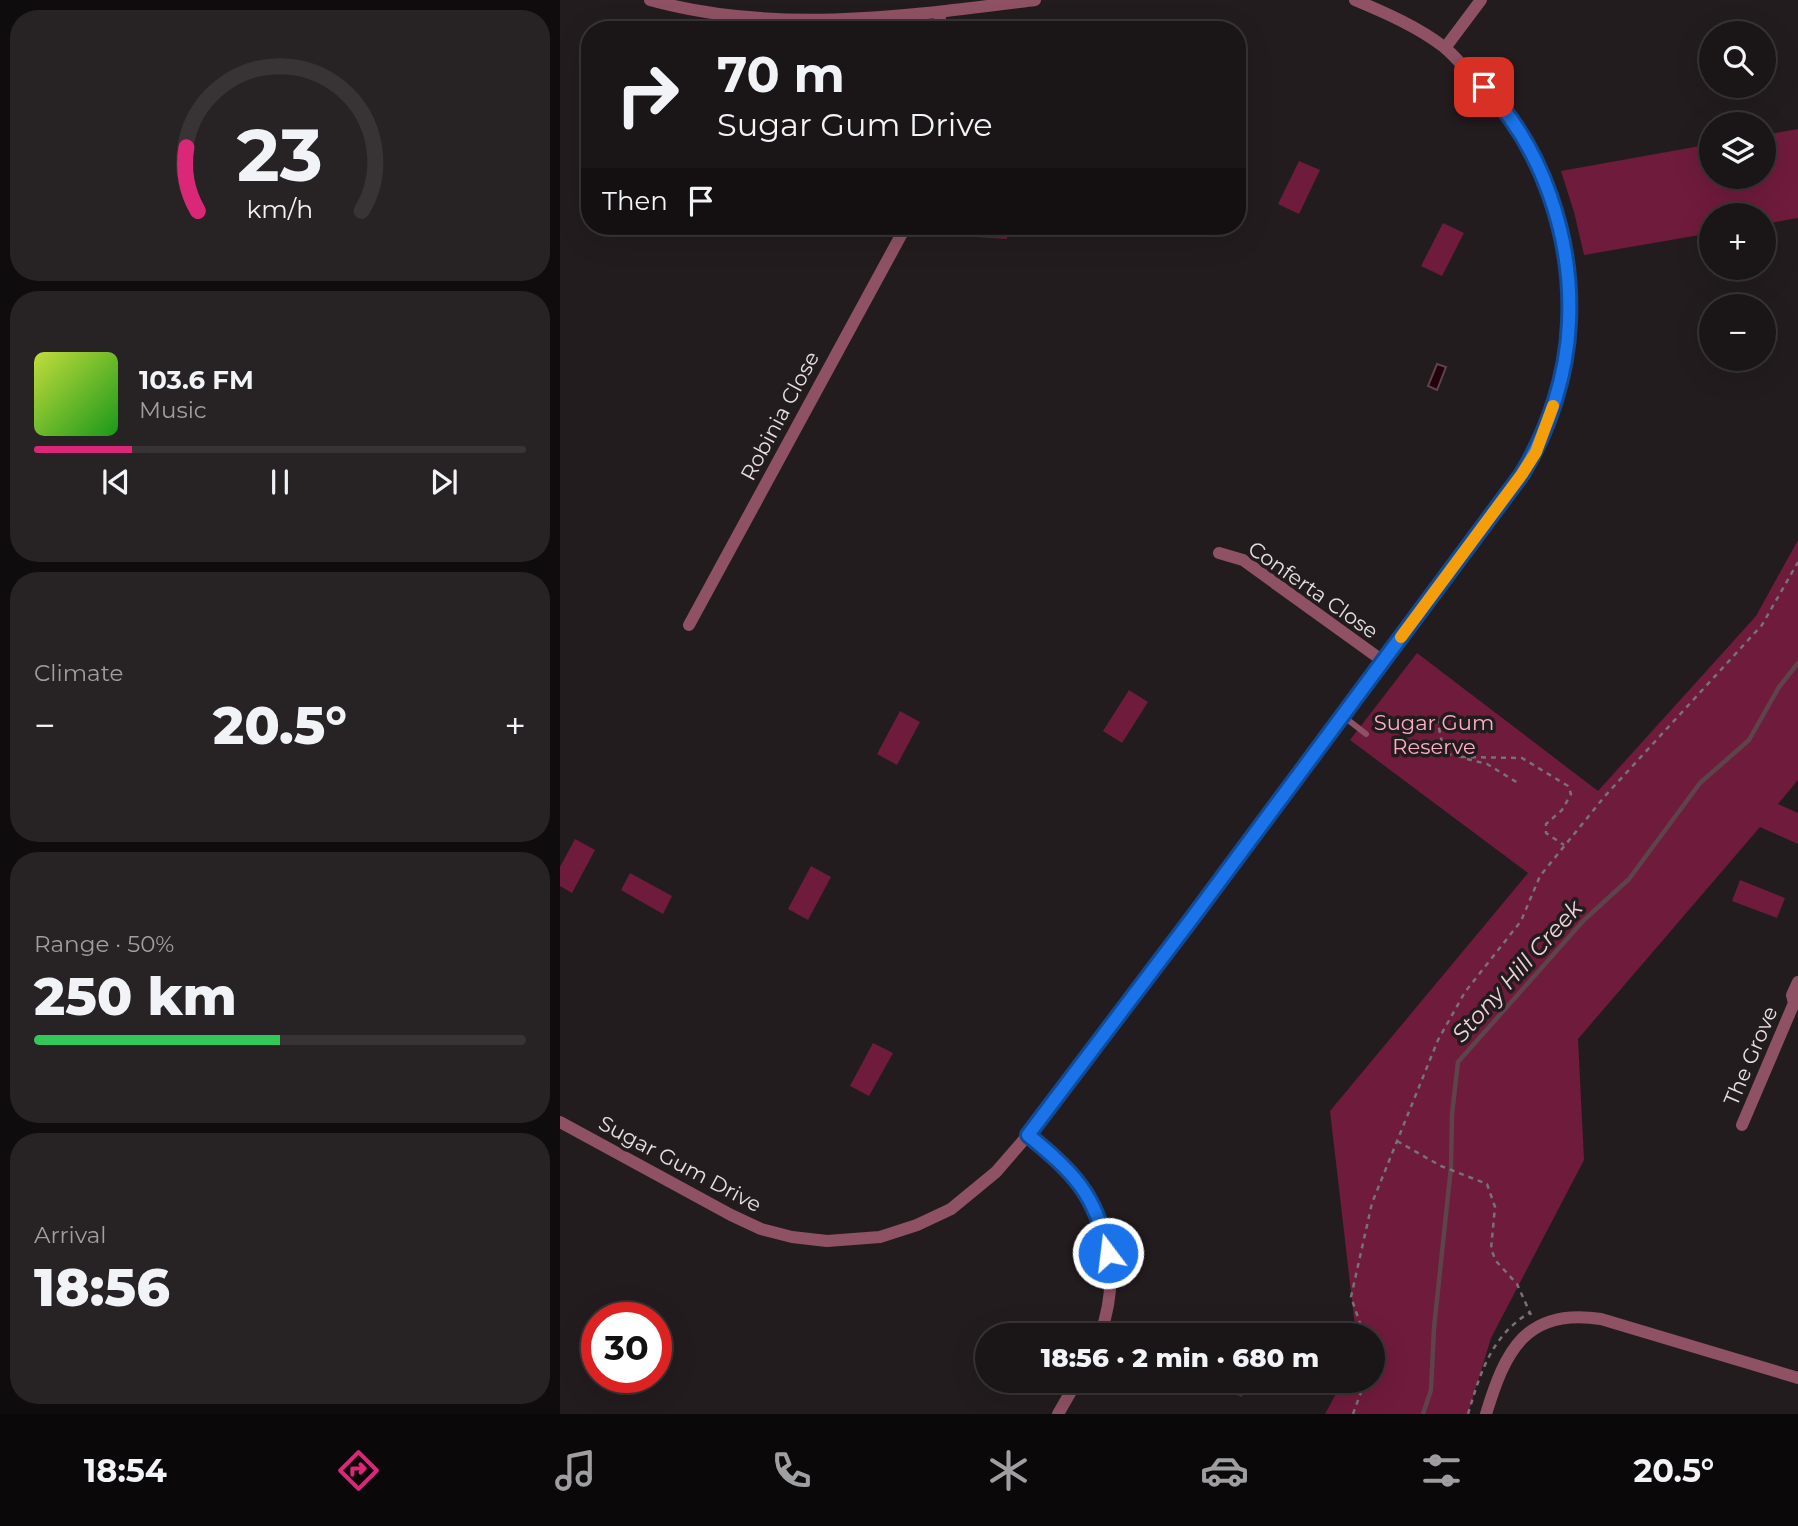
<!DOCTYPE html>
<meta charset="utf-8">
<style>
:root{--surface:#1a1516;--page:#272223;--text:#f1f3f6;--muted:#9f9fa1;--line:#383435;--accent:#db2777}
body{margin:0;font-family:Montserrat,sans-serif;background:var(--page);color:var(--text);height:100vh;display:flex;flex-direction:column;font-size:26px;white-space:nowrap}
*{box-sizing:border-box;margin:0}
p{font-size:23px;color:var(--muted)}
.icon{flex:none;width:38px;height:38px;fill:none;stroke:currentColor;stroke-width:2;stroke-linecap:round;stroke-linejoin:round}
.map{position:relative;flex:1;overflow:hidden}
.drawer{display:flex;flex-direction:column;gap:10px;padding:10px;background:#0e0c0c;width:560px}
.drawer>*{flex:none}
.hud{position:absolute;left:21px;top:21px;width:665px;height:214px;border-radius:28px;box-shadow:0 7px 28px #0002,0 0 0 2px var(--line);background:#1a1516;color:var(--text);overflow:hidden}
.controls{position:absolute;left:1139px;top:21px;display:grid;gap:14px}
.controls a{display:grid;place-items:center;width:77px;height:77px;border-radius:50%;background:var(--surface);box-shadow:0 7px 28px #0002,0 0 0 2px var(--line);font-size:35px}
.speed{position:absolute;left:21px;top:1302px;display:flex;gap:14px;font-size:35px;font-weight:700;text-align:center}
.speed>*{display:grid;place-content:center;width:91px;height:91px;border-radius:50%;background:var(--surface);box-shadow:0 7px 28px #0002,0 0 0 2px var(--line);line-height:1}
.speed .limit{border:10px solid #d22;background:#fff;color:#111}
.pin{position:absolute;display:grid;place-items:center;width:60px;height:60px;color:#fff;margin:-30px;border-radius:14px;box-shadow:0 4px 10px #0006}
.me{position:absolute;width:77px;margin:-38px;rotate:345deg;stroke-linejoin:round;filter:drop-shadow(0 0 5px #0008)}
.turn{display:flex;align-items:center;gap:24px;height:147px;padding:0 21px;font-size:32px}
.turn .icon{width:91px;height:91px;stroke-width:2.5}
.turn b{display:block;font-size:49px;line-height:60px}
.then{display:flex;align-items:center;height:66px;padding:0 21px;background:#0003;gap:14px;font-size:26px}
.big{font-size:52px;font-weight:800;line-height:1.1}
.drawer .card{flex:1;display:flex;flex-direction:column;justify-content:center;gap:10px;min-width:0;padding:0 24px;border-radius:28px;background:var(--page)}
.drawer .dial{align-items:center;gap:0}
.dial svg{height:182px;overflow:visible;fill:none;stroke:var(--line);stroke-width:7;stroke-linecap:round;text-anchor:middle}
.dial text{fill:var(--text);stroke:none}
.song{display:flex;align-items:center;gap:21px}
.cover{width:84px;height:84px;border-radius:10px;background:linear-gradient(135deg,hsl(70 70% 55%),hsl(120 70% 35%))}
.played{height:7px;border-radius:4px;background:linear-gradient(90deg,var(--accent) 20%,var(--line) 20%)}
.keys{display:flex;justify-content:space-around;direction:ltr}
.heat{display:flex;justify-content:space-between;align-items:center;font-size:38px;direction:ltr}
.charge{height:10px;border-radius:5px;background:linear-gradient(90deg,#34c759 50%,var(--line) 0)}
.trip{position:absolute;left:415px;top:1323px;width:410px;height:70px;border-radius:35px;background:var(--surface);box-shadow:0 7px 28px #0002,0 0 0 2px var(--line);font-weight:800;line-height:70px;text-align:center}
.tabs{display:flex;height:112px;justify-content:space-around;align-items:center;background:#0a0809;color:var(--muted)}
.tabs .icon{width:49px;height:49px}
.tabs .active{color:var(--accent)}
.tabs b{font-size:32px;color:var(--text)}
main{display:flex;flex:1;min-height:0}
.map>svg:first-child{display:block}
.green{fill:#6f1b3c}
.water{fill:#24000b;stroke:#5e434b;stroke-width:2}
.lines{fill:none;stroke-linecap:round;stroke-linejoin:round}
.stream{stroke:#5e434b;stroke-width:4.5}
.path{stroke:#787274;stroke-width:2.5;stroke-dasharray:5 5;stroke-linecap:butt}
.lane{stroke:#8f5264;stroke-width:6}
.street{stroke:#8f5264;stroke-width:12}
.route-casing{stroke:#114b97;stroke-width:18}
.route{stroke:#1a73e8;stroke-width:12}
.slow{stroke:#f59e0b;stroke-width:12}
.labels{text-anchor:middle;stroke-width:7;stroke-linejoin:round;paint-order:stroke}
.street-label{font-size:21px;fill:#e4dfe0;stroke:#231c1e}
.park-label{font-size:21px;fill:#fdb0c5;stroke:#231c1e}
.water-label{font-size:23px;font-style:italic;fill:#efd4db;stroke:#231c1e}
</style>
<main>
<section class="drawer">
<div class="card dial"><svg viewBox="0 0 100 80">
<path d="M14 69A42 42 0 1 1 86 69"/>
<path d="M14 69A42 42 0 0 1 9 41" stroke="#db2777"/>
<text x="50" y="56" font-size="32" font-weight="700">23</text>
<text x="50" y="72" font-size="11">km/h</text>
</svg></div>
<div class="card">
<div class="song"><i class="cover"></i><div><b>103.6 FM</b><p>Music</p></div></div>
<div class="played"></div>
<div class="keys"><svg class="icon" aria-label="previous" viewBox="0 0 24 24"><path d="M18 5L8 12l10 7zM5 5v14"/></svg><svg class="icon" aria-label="pause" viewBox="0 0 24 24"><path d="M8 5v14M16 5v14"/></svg><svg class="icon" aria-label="next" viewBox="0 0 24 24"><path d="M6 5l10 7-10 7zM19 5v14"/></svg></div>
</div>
<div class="card"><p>Climate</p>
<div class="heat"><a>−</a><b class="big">20.5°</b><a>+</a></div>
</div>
<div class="card"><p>Range · 50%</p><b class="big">250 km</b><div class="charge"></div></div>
<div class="card"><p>Arrival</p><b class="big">18:56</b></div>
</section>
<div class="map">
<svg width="1238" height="1414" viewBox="0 0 1238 1414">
<rect width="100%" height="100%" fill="#231c1e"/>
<path class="green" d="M1238 129V218L1204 224V215H1152L1151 233 1024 255 1014 212 1001 171 1151 144 1152 177H1204V135Z
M739 161 760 170 739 214 718 204Z
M883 223 904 233 882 276 861 266Z
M400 226H448L447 239 399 236Z
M1238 540V780L1218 804 1238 813V844L1200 827 1018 1039 1024 1160 931 1338 908 1414H765L783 1381H812V1335H796L770 1111 968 873 790 740 857 653 1038 791 1196 616Z
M569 690 588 702 562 743 543 731Z
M340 711 360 722 337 765 317 754Z
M15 839 35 850 12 893 0 886V867Z
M251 866 271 877 248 920 228 909Z
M70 873 112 896 103 914 61 890Z
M1180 880 1225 898 1217 918 1172 901Z
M313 1043 333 1053 309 1096 290 1086Z
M664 1381H688L682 1397 661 1389Z"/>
<path class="water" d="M877 364 886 367 877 390 868 386Z"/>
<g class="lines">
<path class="stream" d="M863 1414 871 1390 874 1328 891 1167 892 1114 898 1062 1023 921 1069 879 1140 783 1189 740 1219 687 1238 663"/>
<path class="path" d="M877 718 884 753
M867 749 901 757
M901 757 962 758 1008 786 1011 794 1002 810 986 824V833L1004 845
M907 759 927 764 958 783
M837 1141 881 1166 927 1184 935 1207 931 1249 936 1261 957 1284 971 1315
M804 1335 791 1297 812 1203 878 1040 905 992 961 921 980 876 1045 796 1202 625 1238 562
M793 1414 805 1381
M908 1414C920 1374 931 1336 969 1313"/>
<path class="lane" d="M783 716 806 734"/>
<path class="street" d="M90 0C216 35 348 16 475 0
M380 12V30
M885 48 921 0
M659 553 683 560 823 661
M129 625 346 226
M0 1122 171 1215 201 1229 232 1237 267 1241 320 1237 357 1225 391 1209 436 1172 468 1135 526 1056 633 917 962 474C1028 361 1024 214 944 108 936 97 924 87 914 77 904 68 895 56 884 47 858 27 826 13 795 0
M1182 1125 1234 1003 1232 995 1238 982
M468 1135C488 1152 511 1169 526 1191 554 1234 557 1288 540 1335
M498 1414 517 1381
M926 1414C945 1352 965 1307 1041 1319L1238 1378"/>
</g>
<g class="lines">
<g class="route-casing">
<path id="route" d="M548 1253C536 1194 513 1172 468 1135L633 917 962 474C989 429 1007 375 1009 322 1013 239 983 147 924 87"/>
</g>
<use href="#route" class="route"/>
<path class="slow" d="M841 637 962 474 976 452 993 406"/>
</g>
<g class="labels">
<g class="street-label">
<text transform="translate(220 416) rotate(-62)" y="7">Robinia Close</text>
<text transform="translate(753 590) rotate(35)" y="7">Conferta Close</text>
<text transform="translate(1191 1056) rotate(-67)" y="7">The Grove</text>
<text transform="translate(120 1164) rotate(28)" y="7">Sugar Gum Drive</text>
</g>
<g class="park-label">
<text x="874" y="730">Sugar Gum<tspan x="874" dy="24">Reserve</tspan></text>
</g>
<g class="water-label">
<text transform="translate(957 971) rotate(-48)" y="8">Stony Hill Creek</text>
</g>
</g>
</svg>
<div class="controls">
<a><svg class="icon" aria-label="search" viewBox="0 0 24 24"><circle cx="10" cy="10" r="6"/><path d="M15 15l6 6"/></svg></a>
<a><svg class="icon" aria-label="layers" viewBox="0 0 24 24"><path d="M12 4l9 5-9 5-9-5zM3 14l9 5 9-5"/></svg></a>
<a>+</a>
<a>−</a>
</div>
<div class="speed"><div class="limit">30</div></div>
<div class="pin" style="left:924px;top:87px;background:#d93025"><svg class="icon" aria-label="arrive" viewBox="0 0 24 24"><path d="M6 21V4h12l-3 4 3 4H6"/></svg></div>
<svg class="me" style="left:548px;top:1253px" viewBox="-20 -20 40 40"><circle r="17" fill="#1a73e8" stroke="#fff" stroke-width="3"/><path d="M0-11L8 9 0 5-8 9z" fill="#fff"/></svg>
<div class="trip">18:56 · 2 min · 680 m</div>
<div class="hud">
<div class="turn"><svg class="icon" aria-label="right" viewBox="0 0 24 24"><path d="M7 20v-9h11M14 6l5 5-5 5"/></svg><div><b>70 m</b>Sugar Gum Drive</div></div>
<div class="then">Then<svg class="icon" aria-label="arrive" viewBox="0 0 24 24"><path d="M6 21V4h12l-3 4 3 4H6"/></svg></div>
</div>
</div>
</main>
<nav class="tabs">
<b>18:54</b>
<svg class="icon active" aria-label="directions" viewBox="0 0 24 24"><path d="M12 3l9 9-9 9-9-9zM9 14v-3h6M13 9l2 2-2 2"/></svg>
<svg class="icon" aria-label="music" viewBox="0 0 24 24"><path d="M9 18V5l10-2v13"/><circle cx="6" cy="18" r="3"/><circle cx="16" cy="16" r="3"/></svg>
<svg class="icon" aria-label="phone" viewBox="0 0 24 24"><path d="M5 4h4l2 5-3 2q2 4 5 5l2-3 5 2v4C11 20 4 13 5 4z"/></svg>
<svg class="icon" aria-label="climate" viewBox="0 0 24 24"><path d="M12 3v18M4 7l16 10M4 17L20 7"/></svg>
<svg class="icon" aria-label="car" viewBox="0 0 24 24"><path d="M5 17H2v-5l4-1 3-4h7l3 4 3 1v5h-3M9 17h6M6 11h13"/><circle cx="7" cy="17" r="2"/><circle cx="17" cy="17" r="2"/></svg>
<svg class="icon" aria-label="filters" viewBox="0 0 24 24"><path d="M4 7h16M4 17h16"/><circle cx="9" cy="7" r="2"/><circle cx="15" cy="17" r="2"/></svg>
<b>20.5°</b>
</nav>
